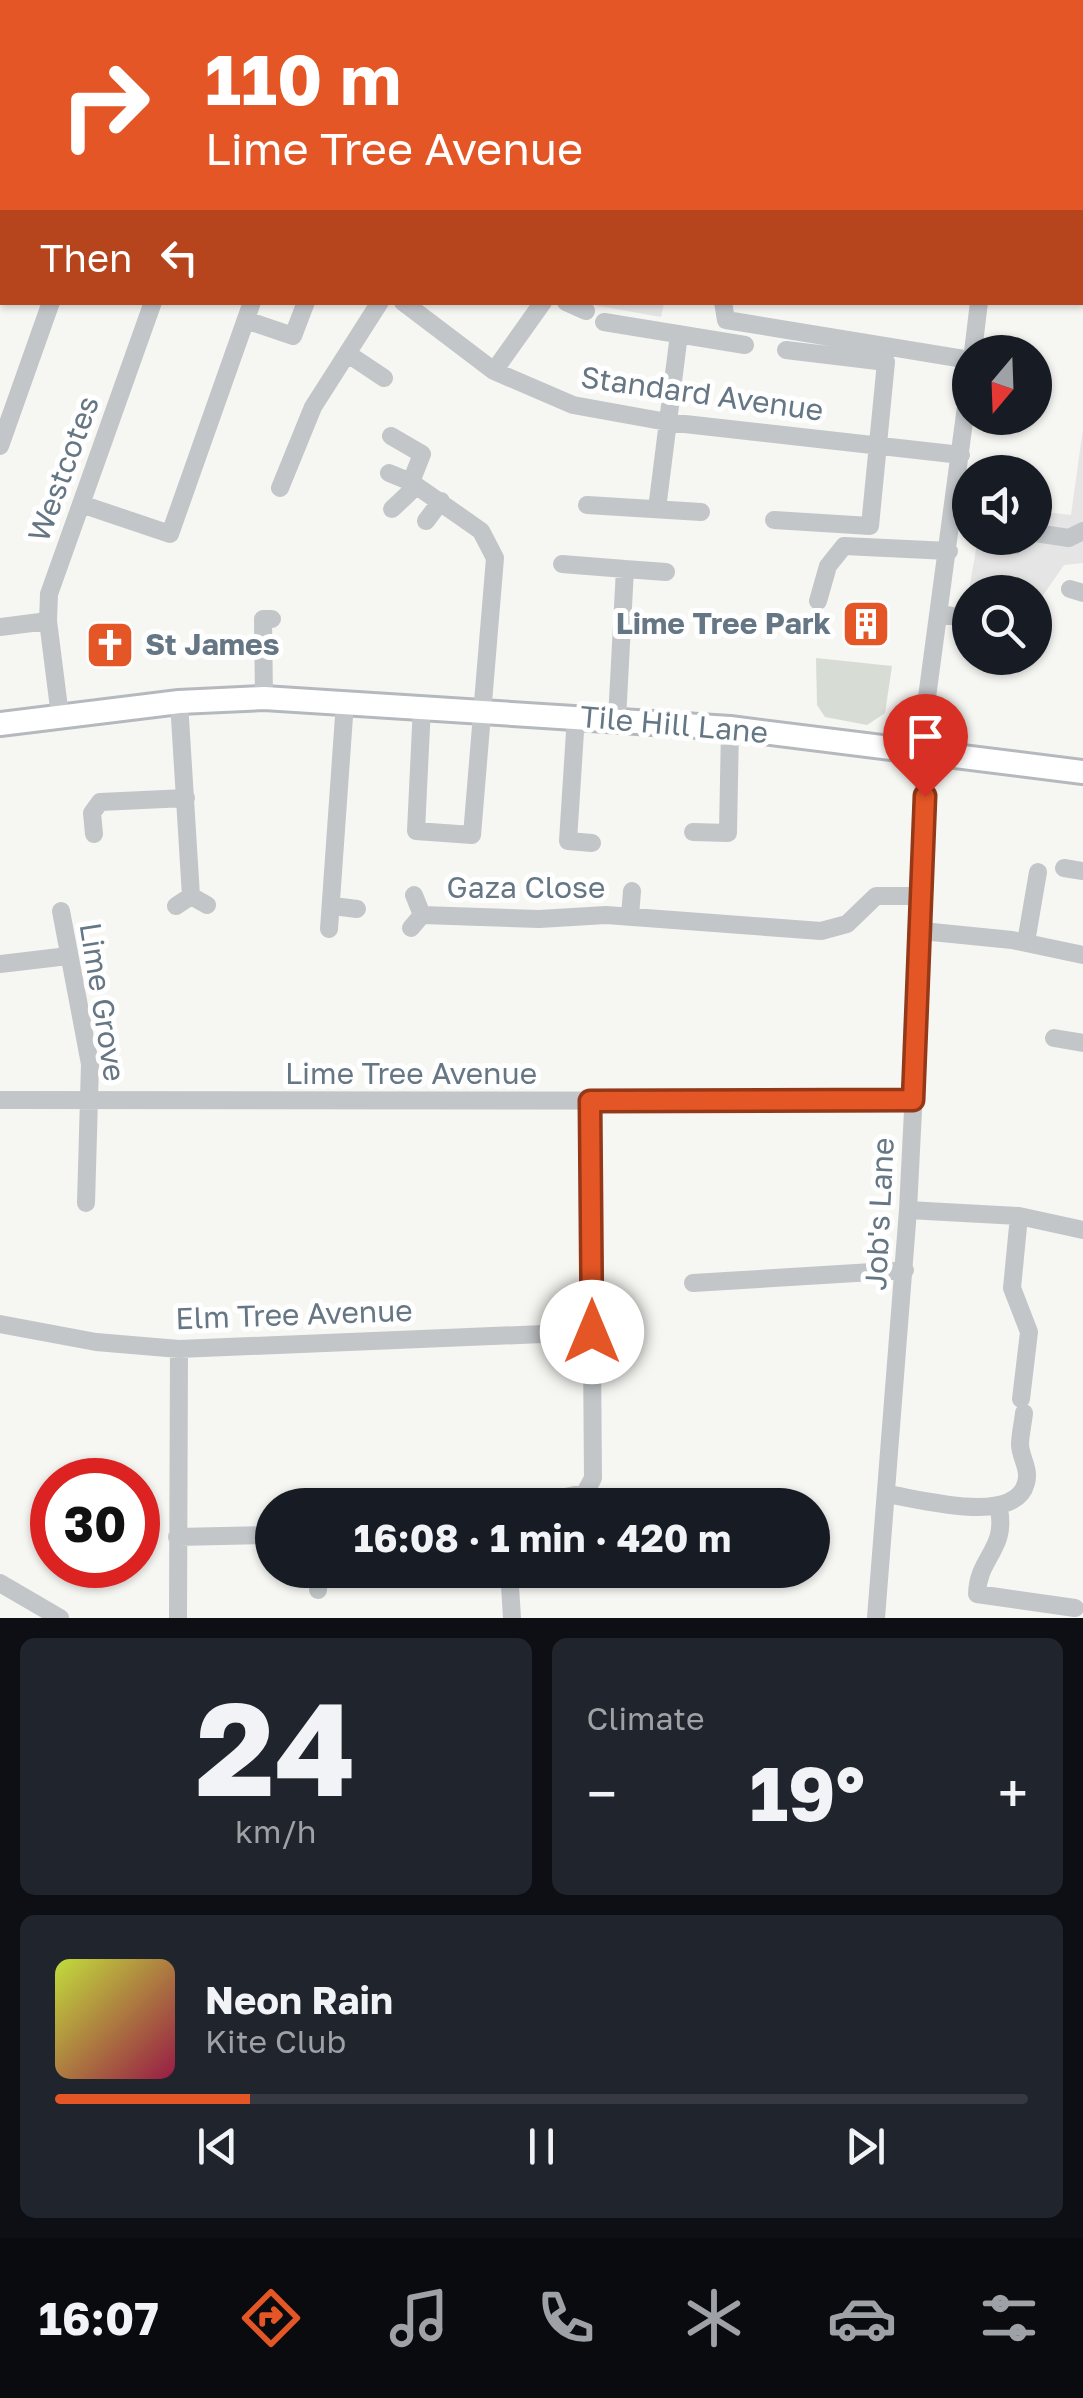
<!DOCTYPE html>
<meta charset="utf-8">
<style>
:root{--surface:#171b24;--page:#20242c;--text:#f1f3f6;--muted:#9ea1a6;--line:#363941;--accent:#e45625}
body{margin:0;font-family:"Golos Text",sans-serif;background:var(--page);color:var(--text);height:100vh;display:flex;flex-direction:column;font-size:38px;white-space:nowrap}
*{box-sizing:border-box;margin:0}
p{font-size:32px;color:var(--muted)}
.icon{flex:none;width:55px;height:55px;fill:none;stroke:currentColor;stroke-width:2;stroke-linecap:round;stroke-linejoin:round}
.map{position:relative;height:1618px;overflow:hidden}
.sheet{display:flex;flex-direction:column;gap:20px;padding:20px;background:#0d0f14;flex:1}
.sheet>*{flex:none}
.banner{position:absolute;left:0px;top:0px;width:1085px;height:305px;box-shadow:0 2px 8px #0004;background:#e45625;color:#fff;overflow:hidden}
.needle{width:65px;rotate:199deg}
.fabs{position:absolute;left:952px;top:335px;display:grid;gap:20px}
.fabs a{display:grid;place-items:center;width:100px;height:100px;border-radius:50%;background:var(--surface);box-shadow:0 2px 8px #0004;font-size:50px}
.speed{position:absolute;left:30px;top:1458px;display:flex;gap:20px;font-size:50px;font-weight:700;text-align:center}
.speed>*{display:grid;place-content:center;width:130px;height:130px;border-radius:50%;background:var(--surface);box-shadow:0 2px 8px #0004;line-height:1}
.speed .limit{border:15px solid #d22;background:#fff;color:#111}
.pin{position:absolute;display:grid;place-items:center;width:85px;height:85px;color:#fff;margin:-102px -42px;border-radius:50% 50% 50% 0;rotate:-45deg;box-shadow:0 0 10px #0007}
.pin .icon{rotate:45deg}
.me{position:absolute;width:110px;margin:-55px;rotate:0deg;stroke-linejoin:round;filter:drop-shadow(0 0 8px #0008)}
.turn{display:flex;align-items:center;gap:35px;height:210px;padding:0 40px;font-size:45px}
.turn .icon{width:130px;height:130px;stroke-width:2.5}
.turn b{display:block;font-size:70px;line-height:85px}
.then{display:flex;align-items:center;height:95px;padding:0 40px;background:#0003;gap:20px;font-size:38px}
.big{font-size:75px;font-weight:700;line-height:1.1}
.sheet .tile{flex:1;display:flex;flex-direction:column;justify-content:center;gap:15px;min-width:0;padding:0 35px;border-radius:15px;background:var(--page)}
.sheet .dial{align-items:center;gap:0}
.dial b{font-size:130px;line-height:1}
.song{display:flex;align-items:center;gap:30px}
.cover{width:120px;height:120px;border-radius:15px;background:linear-gradient(135deg,hsl(70 70% 55%),hsl(340 70% 35%))}
.played{height:10px;border-radius:5px;background:linear-gradient(90deg,var(--accent) 20%,var(--line) 20%)}
.keys{display:flex;justify-content:space-around;direction:ltr}
.heat{display:flex;justify-content:space-between;align-items:center;font-size:55px;direction:ltr}
.sheet .tiles{flex:1;display:grid;gap:20px;grid-template-columns:1fr 1fr}
.tile:last-child{grid-column:span 2}
.trip{position:absolute;left:255px;top:1488px;width:575px;height:100px;border-radius:50px;background:var(--surface);box-shadow:0 2px 8px #0004;font-weight:700;line-height:100px;text-align:center}
.dock{display:flex;height:160px;justify-content:space-around;align-items:center;background:#090b0e;color:var(--muted)}
.dock .icon{width:70px;height:70px}
.dock .selected{color:var(--accent)}
.dock b{font-size:45px;color:var(--text)}
.map>svg:first-child{display:block}
.built{fill:#e4e5e4}
.green{fill:#d7ddd4}
.lines{fill:none;stroke-linecap:round;stroke-linejoin:round}
.major-casing{stroke:#b5b9bd;stroke-width:28}
.minor{stroke:#c2c6c9;stroke-width:18}
.major{stroke:#fff;stroke-width:22}
.route-casing{stroke:#943818;stroke-width:25}
.route{stroke:#e45625;stroke-width:18}
.labels{text-anchor:middle;stroke-width:10;stroke-linejoin:round;paint-order:stroke}
.street-label{font-size:30px;fill:#657684;stroke:#fff}
.poi-label{font-size:30px;font-weight:bold;fill:#657684;stroke:#fff;text-anchor:end}
</style>
<div class="map">
<svg width="1083" height="1618" viewBox="0 0 1083 1618">
<rect width="100%" height="100%" fill="#f6f6f3"/>
<path class="built" d="M364 0H1083V140L1082 2Z
M582 303H664L661 317Z
M1083 429V563L1064 565 1035 607V592H970V639L961 637 978 538H1035V511L1071 515Z"/>
<path class="green" d="M816 658 892 666 885 713 867 725 825 717 817 705Z"/>
<g class="lines">
<g class="major-casing">
<path id="major" d="M0 724 179 702 264 698 730 728 1083 772"/>
</g>
<path class="minor" d="M608 0 619 2
M59 2 60 0
M158 2 159 0
M260 2 261 0
M520 2 521 0
M706 2 707 0
M737 2V0
M879 2V0
M1022 2 1023 0
M1082 112H1083
M0 162 2 155
M403 302 494 371 573 405 667 422 961 455
M566 302 586 311
M723 302 726 320 970 360
M246 320 293 336 306 302
M604 322 745 345
M973 352 979 302
M348 354 384 378
M494 371 543 302
M391 436 422 454 411 482 481 531 495 558 472 835 416 831 422 706
M0 446 51 302
M389 473 411 482 409 493 392 509
M280 488 313 407 380 302
M81 504 170 534 252 302
M587 505 701 512
M657 509 679 334
M774 520 870 526 886 362 786 350
M426 521 441 501
M1035 533 1069 538 1083 531
M1015 545 1016 538
M562 564 625 569 617 719
M625 569 666 572
M1070 589 1083 593
M818 601 828 566 844 546 949 551
M940 614 970 619
M0 627 48 621
M264 698 263 619H272
M179 702 191 896
M60 716 48 621 49 594 153 302
M576 716 568 841 592 843
M693 832 728 833 730 728
M94 834 92 813 100 802 186 798
M1064 868 1083 871
M176 906 191 896 207 905
M333 906 357 909
M61 911 90 1064 86 1203
M422 915 539 919 606 915 821 931 847 924 876 896H923
M630 916 632 891
M411 928 422 915 414 895
M329 929 345 702
M922 931 1012 940 1083 955
M1026 942 1038 872
M0 964 68 956
M1054 1038 1083 1043
M0 1100 913 1101
M908 1210 1019 1216 1083 1230
M1019 1216 1012 1288 1029 1332 1021 1399
M693 1283 905 1270
M0 1324 96 1342 179 1349 591 1332
M887 1494C920 1499 1015 1526 1026 1483 1030 1469 1021 1459 1020 1445 1020 1435 1023 1423 1024 1413
M524 1505 585 1493 593 1478 590 1101
M999 1509C1007 1550 978 1557 977 1594L1075 1608
M177 1537 272 1535
M509 1570 512 1618
M0 1583 60 1618
M318 1590 319 1570
M178 1618 179 1349
M876 1618 908 1210 925 872 923 727 970 377"/>
<use href="#major" class="major"/>
</g>
<g class="lines">
<g class="route-casing">
<path id="route" d="M592 1332 590 1101 913 1100 925 796"/>
</g>
<use href="#route" class="route"/>
</g>
<defs>
<g id="building-square" transform="scale(2.5)"><rect x="-9" y="-9" width="18" height="18" rx="4" fill="#e45625" stroke="#fff"/><path d="M-4-6H4V6H1V3H-1V6H-4ZM-2.5-4.3h1.7v1.8h-1.7ZM.8-4.3h1.7v1.8H.8ZM-2.5-1h1.7V.8h-1.7ZM.8-1h1.7V.8H.8Z" fill="#fff"/></g>
<g id="church-square" transform="scale(2.5)"><rect x="-9" y="-9" width="18" height="18" rx="4" fill="#e45625" stroke="#fff"/><path d="M-1.2-6h2.4v3.5h3.3v2.4h-3.3V6h-2.4V-.1h-3.3v-2.4h3.3Z" fill="#fff"/></g>
</defs>
<g fill-rule="evenodd">
<use href="#building-square" x="866" y="624"/>
<use href="#church-square" x="110" y="645"/>
</g>
<g class="labels">
<g class="street-label">
<text transform="translate(702 394) rotate(8)" y="10">Standard Avenue</text>
<text transform="translate(64 469) rotate(-70)" y="10">Westcotes</text>
<text transform="translate(674 725) rotate(5)" y="10">Tile Hill Lane</text>
<text x="526" y="898">Gaza Close</text>
<text transform="translate(102 1002) rotate(81)" y="10">Lime Grove</text>
<text x="411" y="1084">Lime Tree Avenue</text>
<text transform="translate(880 1214) rotate(-87)" y="10">Job's Lane</text>
<text transform="translate(294 1315) rotate(-2)" y="10">Elm Tree Avenue</text>
</g>
<g class="poi-label">
<text x="831" y="634">Lime Tree Park</text>
<text x="145" y="655" text-anchor="start">St James</text>
</g>
</g>
</svg>
<div class="fabs">
<a><svg class="needle" viewBox="-14 -14 28 28"><path d="M0-13l5 13h-10z" fill="#e53935"/><path d="M0 13l5-13h-10z" fill="#9ea1a6"/></svg></a>
<a><svg class="icon" aria-label="sound" viewBox="0 0 24 24"><path d="M4 9h4l5-4v14l-5-4H4zM17 9q2 3 0 6"/></svg></a>
<a><svg class="icon" aria-label="search" viewBox="0 0 24 24"><circle cx="10" cy="10" r="6"/><path d="M15 15l6 6"/></svg></a>
</div>
<div class="speed"><div class="limit">30</div></div>
<div class="pin" style="left:925px;top:796px;background:#d93025"><svg class="icon" aria-label="arrive" viewBox="0 0 24 24"><path d="M6 21V4h12l-3 4 3 4H6"/></svg></div>
<svg class="me" style="left:592px;top:1332px" viewBox="-20 -20 40 40"><circle r="19" fill="#fff"/><path d="M0-13L10 11 0 6-10 11z" fill="#e45625"/></svg>
<div class="trip">16:08 · 1 min · 420 m</div>
<div class="banner">
<div class="turn"><svg class="icon" aria-label="right" viewBox="0 0 24 24"><path d="M7 20v-9h11M14 6l5 5-5 5"/></svg><div><b>110 m</b>Lime Tree Avenue</div></div>
<div class="then">Then<svg class="icon" aria-label="left" viewBox="0 0 24 24"><path d="M17 20v-9H6M10 6l-5 5 5 5"/></svg></div>
</div>
</div>
<section class="sheet">
<div class="tiles">
<div class="tile dial"><b>24</b><p>km/h</p></div>
<div class="tile"><p>Climate</p>
<div class="heat"><a>−</a><b class="big">19°</b><a>+</a></div>
</div>
<div class="tile">
<div class="song"><i class="cover"></i><div><b>Neon Rain</b><p>Kite Club</p></div></div>
<div class="played"></div>
<div class="keys"><svg class="icon" aria-label="previous" viewBox="0 0 24 24"><path d="M18 5L8 12l10 7zM5 5v14"/></svg><svg class="icon" aria-label="pause" viewBox="0 0 24 24"><path d="M8 5v14M16 5v14"/></svg><svg class="icon" aria-label="next" viewBox="0 0 24 24"><path d="M6 5l10 7-10 7zM19 5v14"/></svg></div>
</div>
</div>
</section>
<nav class="dock">
<b>16:07</b>
<svg class="icon selected" aria-label="directions" viewBox="0 0 24 24"><path d="M12 3l9 9-9 9-9-9zM9 14v-3h6M13 9l2 2-2 2"/></svg>
<svg class="icon" aria-label="music" viewBox="0 0 24 24"><path d="M9 18V5l10-2v13"/><circle cx="6" cy="18" r="3"/><circle cx="16" cy="16" r="3"/></svg>
<svg class="icon" aria-label="phone" viewBox="0 0 24 24"><path d="M5 4h4l2 5-3 2q2 4 5 5l2-3 5 2v4C11 20 4 13 5 4z"/></svg>
<svg class="icon" aria-label="climate" viewBox="0 0 24 24"><path d="M12 3v18M4 7l16 10M4 17L20 7"/></svg>
<svg class="icon" aria-label="car" viewBox="0 0 24 24"><path d="M5 17H2v-5l4-1 3-4h7l3 4 3 1v5h-3M9 17h6M6 11h13"/><circle cx="7" cy="17" r="2"/><circle cx="17" cy="17" r="2"/></svg>
<svg class="icon" aria-label="filters" viewBox="0 0 24 24"><path d="M4 7h16M4 17h16"/><circle cx="9" cy="7" r="2"/><circle cx="15" cy="17" r="2"/></svg>
</nav>
